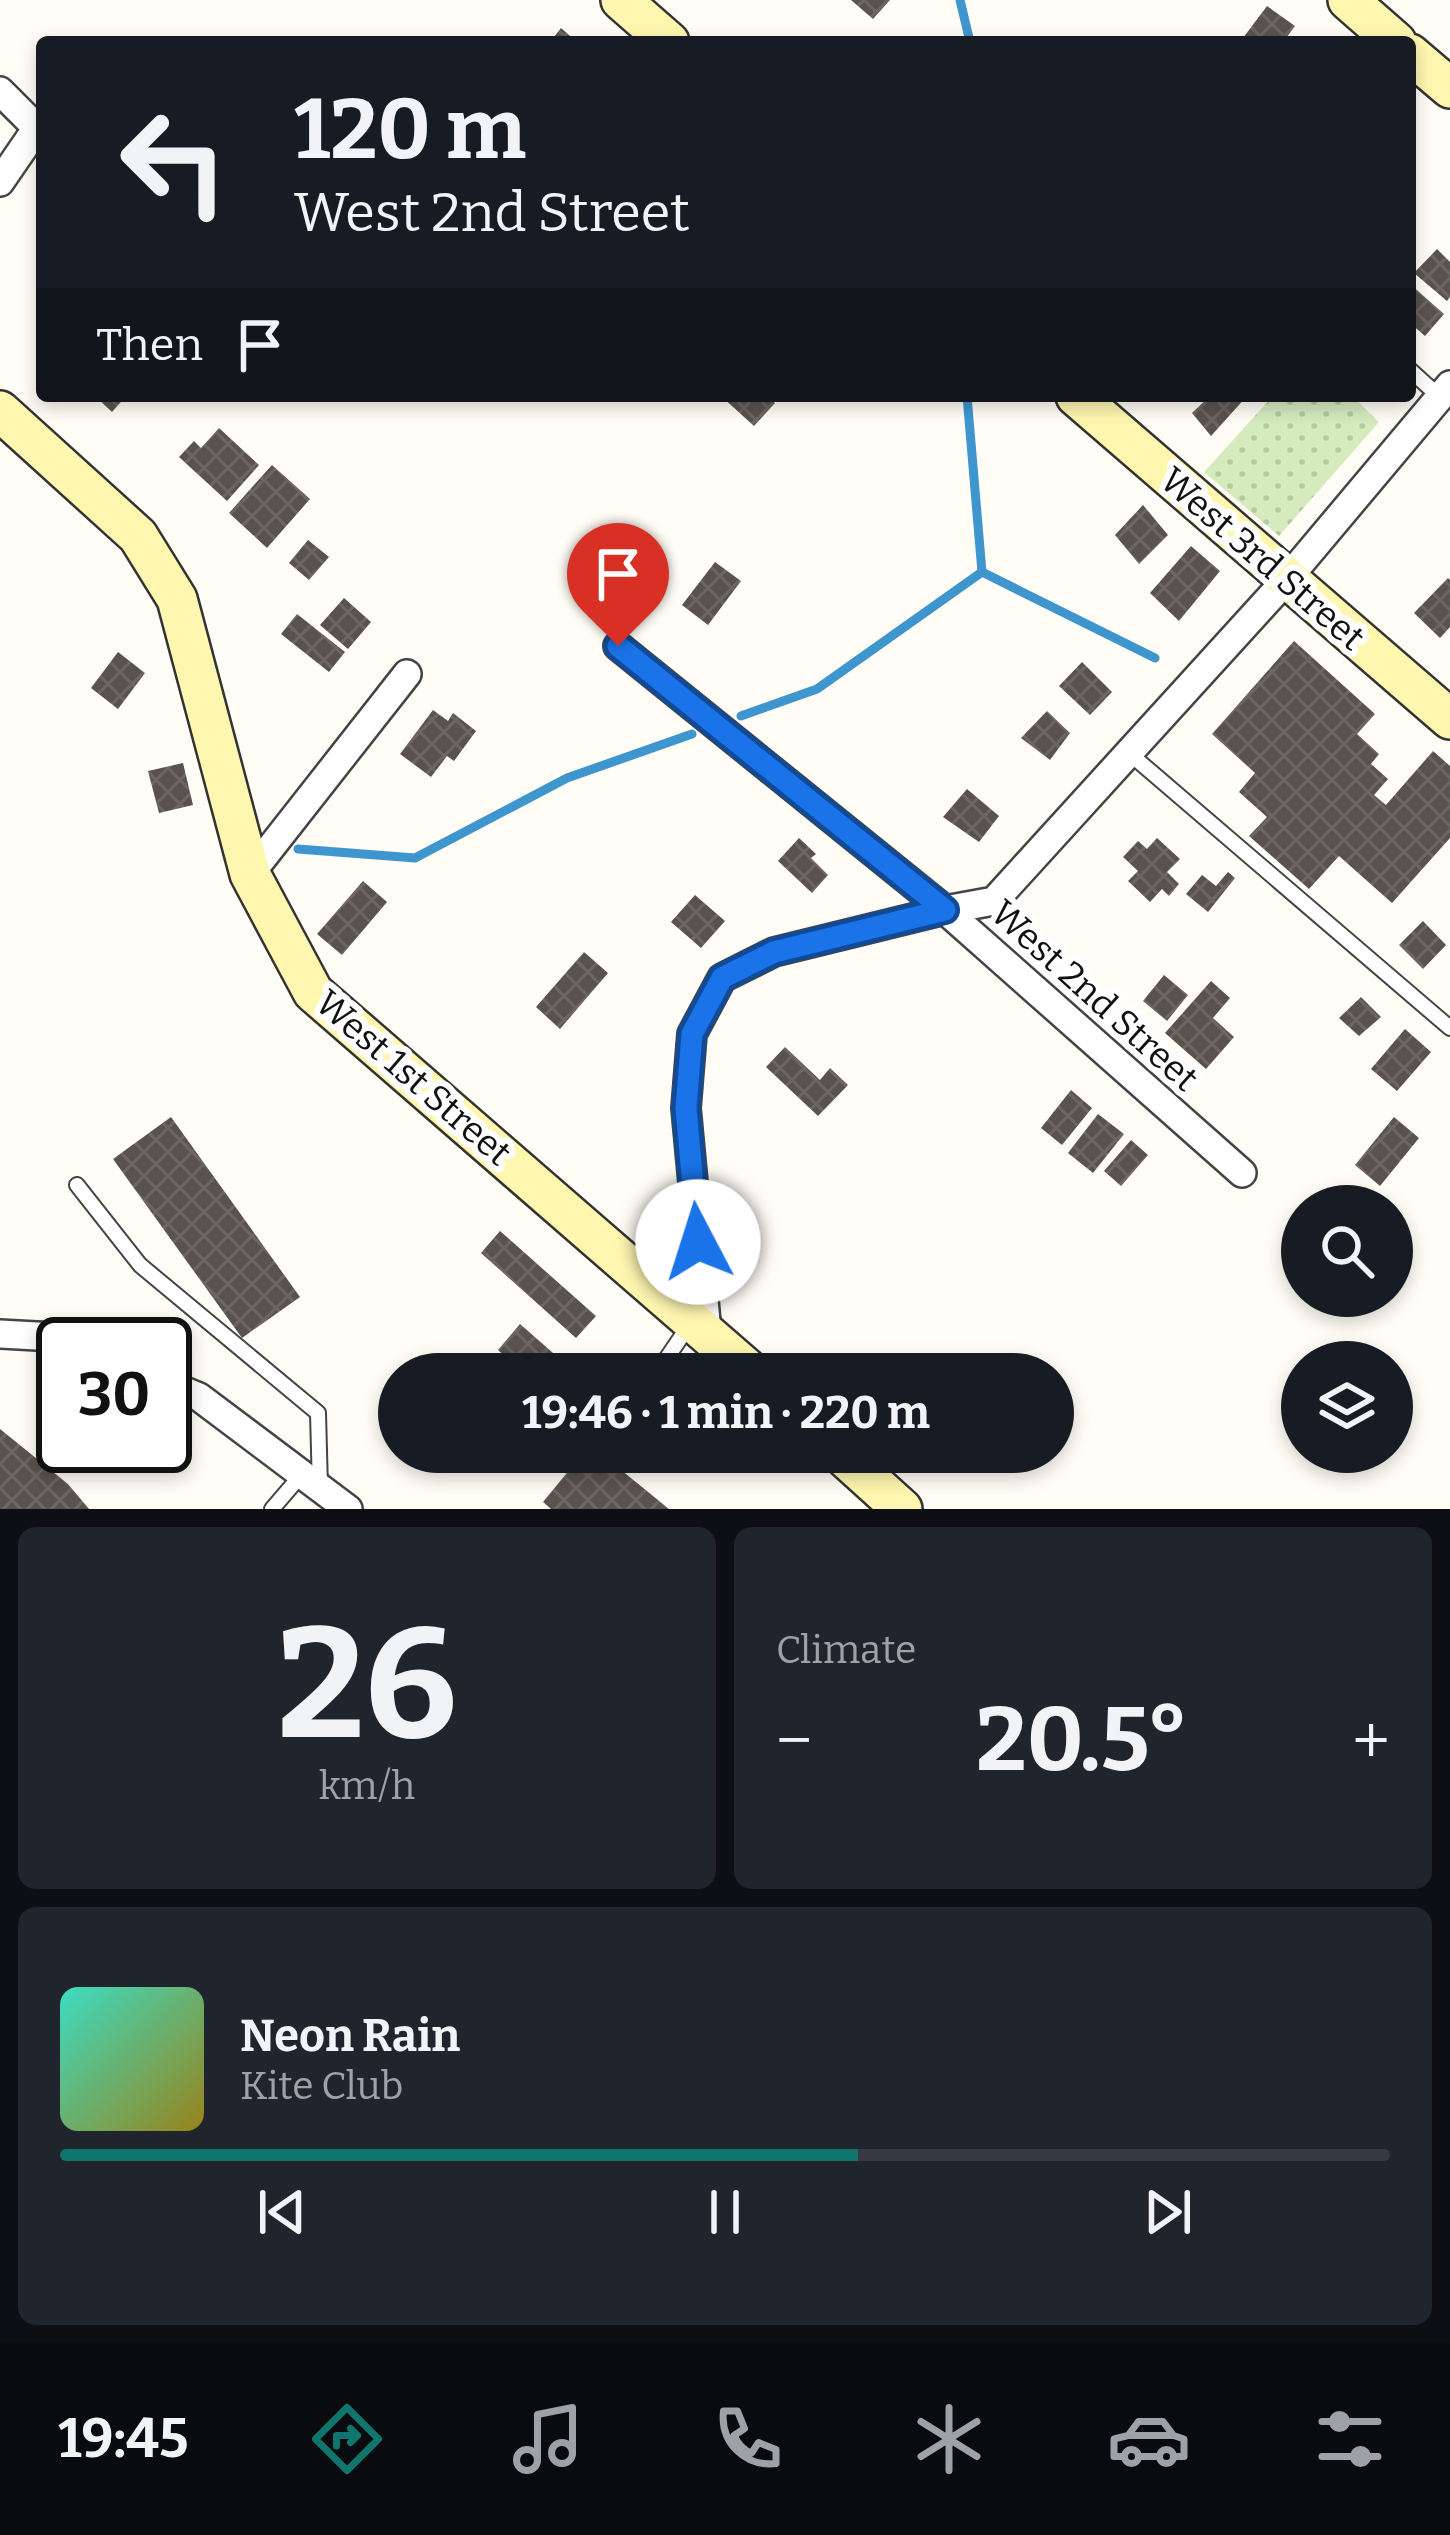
<!DOCTYPE html>
<meta charset="utf-8">
<style>
:root{--surface:#171b24;--page:#20242c;--text:#f1f3f6;--muted:#9ea1a6;--line:#363941;--accent:#0f766e}
body{margin:0;font-family:Bitter,serif;background:var(--page);color:var(--text);height:100vh;display:flex;flex-direction:column;font-size:45px;white-space:nowrap}
*{box-sizing:border-box;margin:0}
p{font-size:39px;color:var(--muted)}
.icon{flex:none;width:66px;height:66px;fill:none;stroke:currentColor;stroke-width:2;stroke-linecap:round;stroke-linejoin:round}
.map{position:relative;height:1509px;overflow:hidden}
.side{display:flex;flex-direction:column;gap:18px;padding:18px;background:#0d0f14;flex:1}
.side>*{flex:none}
.top-card{position:absolute;left:36px;top:36px;width:1380px;height:366px;border-radius:12px;box-shadow:0 6px 18px #0003;background:#171b24;color:var(--text);overflow:hidden}
.tools{position:absolute;left:1281px;top:1185px;display:grid;gap:24px}
.tools a{display:grid;place-items:center;width:132px;height:132px;border-radius:50%;background:var(--surface);box-shadow:0 6px 18px #0003;font-size:60px}
.speed{position:absolute;left:36px;top:1317px;display:flex;gap:24px;font-size:60px;font-weight:700;text-align:center}
.speed>*{display:grid;place-content:center;width:156px;height:156px;border-radius:50%;background:var(--surface);box-shadow:0 6px 18px #0003;line-height:1}
.speed .limit{border:6px solid #111;border-radius:18px;background:#fff;color:#111}
.pin{position:absolute;display:grid;place-items:center;width:102px;height:102px;color:#fff;margin:-123px -51px;border-radius:50% 50% 50% 0;rotate:-45deg;box-shadow:0 0 12px #0007}
.pin .icon{rotate:45deg}
.me{position:absolute;width:132px;margin:-66px;rotate:355deg;stroke-linejoin:round;filter:drop-shadow(0 0 9px #0008)}
.turn{display:flex;align-items:center;gap:42px;height:252px;padding:0 60px;font-size:54px}
.turn .icon{width:156px;height:156px;stroke-width:2.5}
.turn b{display:block;font-size:84px;line-height:102px}
.then{display:flex;align-items:center;height:114px;padding:0 60px;background:#0003;gap:24px;font-size:45px}
.big{font-size:90px;font-weight:700;line-height:1.1}
.side .tile{flex:1;display:flex;flex-direction:column;justify-content:center;gap:18px;min-width:0;padding:0 42px;border-radius:18px;background:var(--page)}
.side .dial{align-items:center;gap:0}
.dial b{font-size:156px;line-height:1}
.song{display:flex;align-items:center;gap:36px}
.cover{width:144px;height:144px;border-radius:18px;background:linear-gradient(135deg,hsl(170 70% 55%),hsl(50 70% 35%))}
.played{height:12px;border-radius:6px;background:linear-gradient(90deg,var(--accent) 60%,var(--line) 60%)}
.keys{display:flex;justify-content:space-around;direction:ltr}
.heat{display:flex;justify-content:space-between;align-items:center;font-size:66px;direction:ltr}
.side .tiles{flex:1;display:grid;gap:18px;grid-template-columns:1fr 1fr}
.tile:last-child{grid-column:span 2}
.trip{position:absolute;left:378px;top:1353px;width:696px;height:120px;border-radius:60px;background:var(--surface);box-shadow:0 6px 18px #0003;font-weight:700;line-height:120px;text-align:center}
.tab-bar{display:flex;height:192px;justify-content:space-around;align-items:center;background:#090b0e;color:var(--muted)}
.tab-bar .icon{width:84px;height:84px}
.tab-bar .on{color:var(--accent)}
.tab-bar b{font-size:54px;color:var(--text)}
.map>svg:first-child{display:block}
.garden{fill:url(#garden-dots)}
.lines{fill:none;stroke-linecap:round;stroke-linejoin:round}
.stream{stroke:#3f96cf;stroke-width:9}
.building{fill:url(#building-cross-hatch)}
.lane-casing{stroke:#444;stroke-width:18}
.street-casing{stroke:#444;stroke-width:32}
.secondary-casing{stroke:#333;stroke-width:44}
.lane{stroke:#fff;stroke-width:14}
.street{stroke:#fff;stroke-width:27}
.secondary{stroke:#fff6b0;stroke-width:39}
.route-casing{stroke:#114b97;stroke-width:30}
.route{stroke:#1a73e8;stroke-width:21}
.labels{text-anchor:middle;stroke-width:12;stroke-linejoin:round;paint-order:stroke}
.street-label{font-size:36px;fill:#111;stroke:#fff}
</style>
<div class="map">
<svg width="1450" height="1509" viewBox="0 0 1450 1509">
<defs>
<pattern id="garden-dots" width="8" height="8" patternUnits="userSpaceOnUse" patternTransform="scale(3)"><rect width="8" height="8" fill="#d5ebbd"/><path d="M2 2h.1M6 6h.1" fill="none" stroke="#b6c8a1" stroke-width="1.8" stroke-linecap="round"/></pattern>
<pattern id="building-cross-hatch" width="8" height="8" patternUnits="userSpaceOnUse" patternTransform="scale(3)"><rect width="8" height="8" fill="#5a524d"/><path d="M0 0l8 8M0 8l8-8" fill="none" stroke="#6d6662"/></pattern>
</defs>
<rect width="100%" height="100%" fill="#fffdf5"/>
<path class="garden" d="M1273 396H1352L1379 422 1279 536 1204 472Z"/>
<g class="lines">
<path class="stream" d="M960 0 970 42
M982 572 1155 658
M741 716 817 689 982 572 967 396
M298 849 415 858 567 778 692 734"/>
</g>
<path class="building" d="M851 0H890L873 19Z
M1267 6 1295 26 1283 42H1240Z
M561 28 577 42H550Z
M1437 249 1450 262V297L1447 301 1414 273Z
M1410 284 1444 314 1425 336 1410 323Z
M95 396H126L112 412Z
M721 396H768L775 403 754 426Z
M1210 396H1247L1211 436 1192 413Z
M219 428 259 465 227 501 179 457 194 441 201 448Z
M272 465 310 499 267 548 229 513Z
M1143 505 1168 535 1139 564 1115 535Z
M308 540 329 557 309 580 289 563Z
M1191 546 1220 571 1179 621 1150 593Z
M715 562 741 581 708 625 682 605Z
M1448 578 1450 580V627L1440 638 1414 613Z
M344 598 371 622 348 649 320 625Z
M297 614 345 652 329 672 281 634Z
M1294 641 1375 714 1357 734 1379 754 1371 764 1388 779 1374 795 1386 805 1433 751 1450 766V838L1392 903 1339 856 1309 889 1249 836 1267 817 1239 792 1255 773 1212 734Z
M118 652 145 673 118 709 91 688Z
M1082 662 1112 692 1090 715 1059 686Z
M433 710 448 721 453 713 476 731 454 761 447 756 431 777 400 754Z
M1047 711 1070 733 1050 760 1021 738Z
M183 763 193 805 159 813 148 771Z
M967 789 999 816 979 842 943 817Z
M799 838 816 854 811 858 828 875 812 893 778 861Z
M1157 838 1180 859 1167 872 1179 884 1169 896 1162 889 1150 902 1128 881 1138 871 1123 857 1138 841 1147 849Z
M1228 872 1235 878 1208 912 1186 894 1202 875 1216 886Z
M363 881 387 902 342 955 317 934Z
M695 895 725 921 701 948 671 922Z
M1423 921 1446 945 1423 969 1399 945Z
M584 952 608 973 560 1029 536 1007Z
M1164 975 1188 995 1167 1021 1143 1001Z
M1211 981 1230 998 1213 1018 1234 1037 1206 1069 1165 1033Z
M1361 997 1381 1017 1359 1036 1339 1018Z
M1405 1029 1431 1052 1397 1091 1371 1069Z
M785 1047 820 1080 830 1068 848 1085 818 1116 766 1067Z
M1071 1090 1092 1108 1062 1145 1041 1128Z
M1098 1114 1124 1134 1093 1173 1068 1153Z
M171 1117 300 1297 242 1338 113 1159Z
M1394 1117 1419 1138 1380 1186 1355 1165Z
M1131 1140 1148 1155 1121 1186 1104 1171Z
M500 1231 596 1316 576 1338 481 1253Z
M520 1324 561 1360 549 1374H525L498 1350Z
M0 1429 68 1484 89 1509H0Z
M584 1452H599L669 1509H551L543 1502Z"/>
<g class="lines">
<g class="lane-casing">
<path id="lane" d="M1410 370 1442 399
M1129 753 1450 1028
M77 1185 140 1265 318 1413 320 1488
M656 1374 690 1324
M272 1509 302 1474"/>
</g>
<g class="street-casing">
<path id="street" d="M0 91 37 128 0 182
M618 646 945 910 1242 1173
M250 874 407 674
M707 1332 686 1108 692 1034 722 978 774 952 945 910 994 901 1287 579 1450 385
M0 1334 55 1337 73 1344
M165 1383 199 1397 348 1509"/>
</g>
<g class="secondary-casing">
<path id="secondary" d="M621 0 669 42
M1348 0 1396 42
M1410 54 1450 88
M1076 396 1450 719
M0 411 138 536 177 599 250 874 313 992 753 1374
M839 1452 902 1509"/>
</g>
<use href="#lane" class="lane"/>
<use href="#street" class="street"/>
<use href="#secondary" class="secondary"/>
</g>
<g class="lines">
<g class="route-casing">
<path id="route" d="M618 646 945 910 774 952 722 978 692 1034 686 1108 698 1242"/>
</g>
<use href="#route" class="route"/>
</g>
<g class="labels">
<g class="street-label">
<text transform="translate(1263 558) rotate(41)" y="13">West 3rd Street</text>
<text transform="translate(1095 995) rotate(42)" y="13">West 2nd Street</text>
<text transform="translate(414 1077) rotate(41)" y="13">West 1st Street</text>
</g>
</g>
</svg>
<div class="tools">
<a><svg class="icon" aria-label="search" viewBox="0 0 24 24"><circle cx="10" cy="10" r="6"/><path d="M15 15l6 6"/></svg></a>
<a><svg class="icon" aria-label="layers" viewBox="0 0 24 24"><path d="M12 4l9 5-9 5-9-5zM3 14l9 5 9-5"/></svg></a>
</div>
<div class="speed"><div class="limit">30</div></div>
<div class="pin" style="left:618px;top:646px;background:#d93025"><svg class="icon" aria-label="arrive" viewBox="0 0 24 24"><path d="M6 21V4h12l-3 4 3 4H6"/></svg></div>
<svg class="me" style="left:698px;top:1242px" viewBox="-20 -20 40 40"><circle r="19" fill="#fff"/><path d="M0-13L10 11 0 6-10 11z" fill="#1a73e8"/></svg>
<div class="trip">19:46 · 1 min · 220 m</div>
<div class="top-card">
<div class="turn"><svg class="icon" aria-label="left" viewBox="0 0 24 24"><path d="M17 20v-9H6M10 6l-5 5 5 5"/></svg><div><b>120 m</b>West 2nd Street</div></div>
<div class="then">Then<svg class="icon" aria-label="arrive" viewBox="0 0 24 24"><path d="M6 21V4h12l-3 4 3 4H6"/></svg></div>
</div>
</div>
<section class="side">
<div class="tiles">
<div class="tile dial"><b>26</b><p>km/h</p></div>
<div class="tile"><p>Climate</p>
<div class="heat"><a>−</a><b class="big">20.5°</b><a>+</a></div>
</div>
<div class="tile">
<div class="song"><i class="cover"></i><div><b>Neon Rain</b><p>Kite Club</p></div></div>
<div class="played"></div>
<div class="keys"><svg class="icon" aria-label="previous" viewBox="0 0 24 24"><path d="M18 5L8 12l10 7zM5 5v14"/></svg><svg class="icon" aria-label="pause" viewBox="0 0 24 24"><path d="M8 5v14M16 5v14"/></svg><svg class="icon" aria-label="next" viewBox="0 0 24 24"><path d="M6 5l10 7-10 7zM19 5v14"/></svg></div>
</div>
</div>
</section>
<nav class="tab-bar">
<b>19:45</b>
<svg class="icon on" aria-label="directions" viewBox="0 0 24 24"><path d="M12 3l9 9-9 9-9-9zM9 14v-3h6M13 9l2 2-2 2"/></svg>
<svg class="icon" aria-label="music" viewBox="0 0 24 24"><path d="M9 18V5l10-2v13"/><circle cx="6" cy="18" r="3"/><circle cx="16" cy="16" r="3"/></svg>
<svg class="icon" aria-label="phone" viewBox="0 0 24 24"><path d="M5 4h4l2 5-3 2q2 4 5 5l2-3 5 2v4C11 20 4 13 5 4z"/></svg>
<svg class="icon" aria-label="climate" viewBox="0 0 24 24"><path d="M12 3v18M4 7l16 10M4 17L20 7"/></svg>
<svg class="icon" aria-label="car" viewBox="0 0 24 24"><path d="M5 17H2v-5l4-1 3-4h7l3 4 3 1v5h-3M9 17h6M6 11h13"/><circle cx="7" cy="17" r="2"/><circle cx="17" cy="17" r="2"/></svg>
<svg class="icon" aria-label="filters" viewBox="0 0 24 24"><path d="M4 7h16M4 17h16"/><circle cx="9" cy="7" r="2"/><circle cx="15" cy="17" r="2"/></svg>
</nav>
